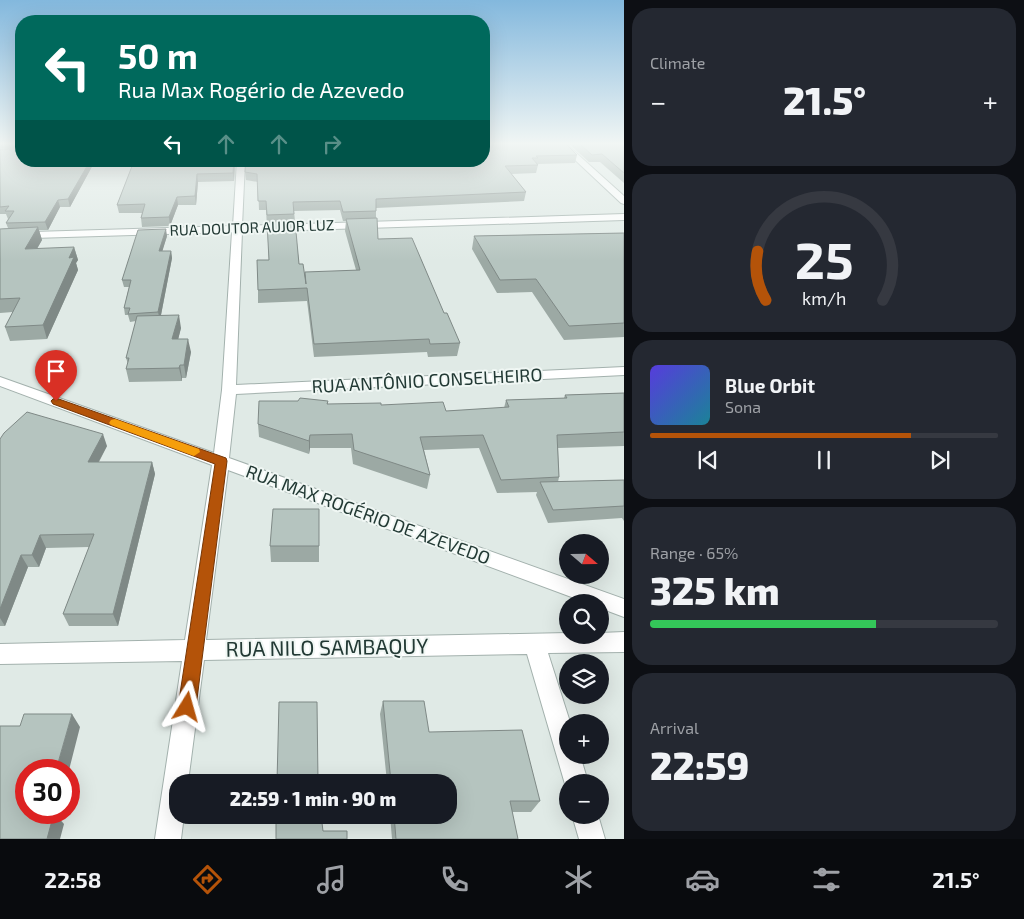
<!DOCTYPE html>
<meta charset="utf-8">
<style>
:root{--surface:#171b24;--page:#242831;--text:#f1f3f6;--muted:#9ea1a6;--line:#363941;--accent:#b45309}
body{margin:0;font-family:"Exo 2",sans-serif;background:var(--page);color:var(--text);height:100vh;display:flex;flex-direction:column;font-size:19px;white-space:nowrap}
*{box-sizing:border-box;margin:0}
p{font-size:16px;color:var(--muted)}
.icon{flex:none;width:28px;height:28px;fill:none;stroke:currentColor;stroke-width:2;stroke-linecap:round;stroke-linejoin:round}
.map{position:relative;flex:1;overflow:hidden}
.sheet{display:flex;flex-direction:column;gap:8px;padding:8px;background:#0d0f14;width:400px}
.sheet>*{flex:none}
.guide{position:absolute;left:15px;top:15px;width:475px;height:152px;border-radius:20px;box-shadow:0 5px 20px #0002;background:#00695c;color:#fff;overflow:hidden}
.needle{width:32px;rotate:110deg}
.tools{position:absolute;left:559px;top:534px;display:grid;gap:10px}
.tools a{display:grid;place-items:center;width:50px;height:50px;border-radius:50%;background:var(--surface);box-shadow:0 5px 20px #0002;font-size:25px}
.speed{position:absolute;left:15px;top:759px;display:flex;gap:10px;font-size:25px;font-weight:700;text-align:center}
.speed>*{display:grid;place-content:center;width:65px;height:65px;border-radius:50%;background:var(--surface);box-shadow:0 5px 20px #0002;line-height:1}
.speed .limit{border:8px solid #d22;background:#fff;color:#111}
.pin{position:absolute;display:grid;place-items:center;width:42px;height:42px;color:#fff;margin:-51px -21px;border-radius:50% 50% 50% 0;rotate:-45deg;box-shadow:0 0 5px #0007}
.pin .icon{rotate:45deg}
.me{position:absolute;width:55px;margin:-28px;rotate:8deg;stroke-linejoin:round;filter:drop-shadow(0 0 4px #0008)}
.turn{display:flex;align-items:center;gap:18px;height:105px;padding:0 20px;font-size:22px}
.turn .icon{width:65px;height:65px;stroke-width:2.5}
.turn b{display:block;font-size:35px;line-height:42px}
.lanes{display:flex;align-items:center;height:48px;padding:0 20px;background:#0003;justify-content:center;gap:25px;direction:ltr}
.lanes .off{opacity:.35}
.big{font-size:38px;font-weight:800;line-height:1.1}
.sheet .tile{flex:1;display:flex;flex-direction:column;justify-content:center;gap:8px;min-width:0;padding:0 18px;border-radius:20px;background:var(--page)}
.sheet .dial{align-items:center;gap:0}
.dial svg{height:130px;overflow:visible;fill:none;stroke:var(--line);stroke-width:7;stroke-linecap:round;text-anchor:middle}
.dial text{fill:var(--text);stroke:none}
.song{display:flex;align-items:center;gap:15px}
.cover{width:60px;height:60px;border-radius:8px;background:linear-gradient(135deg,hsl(250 70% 55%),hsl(190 70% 35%))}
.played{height:5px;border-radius:2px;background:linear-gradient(90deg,var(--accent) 75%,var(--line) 75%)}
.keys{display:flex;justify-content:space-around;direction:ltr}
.heat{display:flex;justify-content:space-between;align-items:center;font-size:28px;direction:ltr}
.charge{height:8px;border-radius:4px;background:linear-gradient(90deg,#34c759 65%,var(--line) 0)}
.trip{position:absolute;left:169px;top:774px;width:288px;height:50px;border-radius:20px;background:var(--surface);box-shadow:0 5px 20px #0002;font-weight:800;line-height:50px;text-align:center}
.tabs{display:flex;height:80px;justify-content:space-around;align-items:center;background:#090b0e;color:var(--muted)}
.tabs .icon{width:35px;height:35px}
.tabs .selected{color:var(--accent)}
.tabs b{font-size:22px;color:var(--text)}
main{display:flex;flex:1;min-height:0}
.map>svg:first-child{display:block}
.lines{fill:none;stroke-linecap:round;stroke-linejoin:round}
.minor-casing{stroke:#a3b1ad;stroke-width:2}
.minor{fill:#fff;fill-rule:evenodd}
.wall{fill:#9ca9a4;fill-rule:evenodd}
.shaded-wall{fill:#7f8986}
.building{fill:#b5c4bf;stroke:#7f8986}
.route{fill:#b45309;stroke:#753606}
.slow{fill:#f59e0b}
.labels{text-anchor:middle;stroke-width:4;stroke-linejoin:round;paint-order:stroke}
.far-street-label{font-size:15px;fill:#223934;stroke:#f0f7f4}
.street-label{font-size:18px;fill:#223934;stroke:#f0f7f4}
.near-street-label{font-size:21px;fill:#223934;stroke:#f0f7f4}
</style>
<main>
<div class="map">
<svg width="624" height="839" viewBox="0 0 624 839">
<rect width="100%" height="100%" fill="#e0eae6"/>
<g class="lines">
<g class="minor-casing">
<path id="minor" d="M557 143H565L624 196V204L621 203Z
M237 161H245L242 226 624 214V220L242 232 236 385 624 367V375L236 394 229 458 624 599V617L600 608V602H585L228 470 206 640 568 633V635H600V633L624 632V652L548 653 570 722H568V755H580L588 782H568L567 791 527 654 204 660 188 782H178V815H184L181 839H155L182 661 0 664V644L185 640 212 465 0 386V377L214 453 222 390 232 232 0 239V233L233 226Z
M572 815H598L605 839H579Z"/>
</g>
<use href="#minor" class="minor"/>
</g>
<path class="wall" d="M0 143H21L95 161 70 207H60L48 230H39L42 240 37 249 74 247 78 260 76 263 78 270 47 339 10 341 5 327 13 312 0 313V229L8 228 6 223 8 219 6 214H0V149H19L0 148Z
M484 143 577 155 575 163 537 164 538 165 536 173 511 174 526 192 524 201 376 208V218L378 239 444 313 460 343 457 356 428 357 427 352 314 357 307 301 258 303V290L269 260 266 210H259L258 182 246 180 245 172ZM340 210 343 221H346L345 231 356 270 305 275 299 264 294 211Z
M568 143H624V183L600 162H589Z
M134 161H235L234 181 198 182 196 205H178L170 226 142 227 141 218 142 213H119L117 205Z
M624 233V337L564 340 532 292 497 293 472 249 474 236Z
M167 236 162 251H171L172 258 161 315 181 328 178 339 191 352 186 378H182V381L129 382 126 369 128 364 126 358 136 321 130 322 128 315H125L124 308 129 287H124L122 280Z
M624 393V446L558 448 559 477 558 482 624 480V521L622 518 548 523 536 495 537 492 497 493 479 448 424 450 430 475 427 489 353 464 351 448H310L309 454 259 437 258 424 328 401V404L381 405 446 411 504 408 506 400 564 398 565 395Z
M0 439 107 446 99 462H152L155 474 118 626H69L63 614 89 547 46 548 39 567H28L5 626H0Z
M319 509V562H271L270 546Z
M383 701 429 732 540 801 531 812H512L518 839H392L390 815H448V782H387L380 714Z"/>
<path class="shaded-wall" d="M90 161H95L70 207 68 199Z
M234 161H235L234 181 233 173Z
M197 174 198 182 196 205 195 196Z
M177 197 178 205 170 226 169 217Z
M58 200 60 207 48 230 45 222Z
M38 227 42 240 29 262 25 249Z
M166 229 167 236 160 259 159 251Z
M74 247 78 260 76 263 78 270 47 339 43 325 69 258Z
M171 251 172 258 160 320 158 312Z
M179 315 181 328 175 352 172 339Z
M188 339 191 352 186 378 184 365Z
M180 365 182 378V381L179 368Z
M103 434 107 446 92 474 88 462Z
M310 435V448L309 454V441Z
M152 462 155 474 118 626 113 614Z
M40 535 46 548 39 567 32 555Z
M21 555 28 567 5 626 0 618V609Z
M72 714 80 727 69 770H56Z
M44 812H58L57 816 64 824 60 839H47Z"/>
<path class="building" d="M20 143H21V161H90L68 199 58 200 45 222 6 223 14 211H5L9 206 0 207V149H19L21 147Z
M484 143H565L577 155 536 156 538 158H532L538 165 505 166 526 192 376 199V211L343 212 340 201 293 202 294 214 267 215 266 201H258L257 174 245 172 246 161H484Z
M579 143H624V173L602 154 592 155Z
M134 161H234L233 173 197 174 195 196 177 197 169 217 141 218 145 204 117 205Z
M377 218 378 239 412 238 444 313H447L460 343 430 344 429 339 314 344 307 288 258 290 257 260H269L267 222 295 221 299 264H303L306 284 305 272 360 270 346 219Z
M38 227 25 249 74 247 69 258 74 257 43 325 5 327 20 298 0 299V229Z
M166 229 159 251H171L158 312 128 314 130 308H124L131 280H122L138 230Z
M624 233V323L569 326 536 279 500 280 474 236Z
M179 315 172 339H188L184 365H180L179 368 126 369 129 358H126L137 316Z
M624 393V432L557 435 559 477 501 480 483 435 420 437 430 475 354 450 352 434 310 435 309 441 258 424 259 401H298L300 398 328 401 327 404 381 403V405L443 402 446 411 509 407 506 400 567 398 565 395Z
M27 412 103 434 88 462H152L113 614H63L94 534 40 535 32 555H21L0 609V439L4 433Z
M624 480V506L553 510 540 482Z
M273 509H319V546H270Z
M383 701H424L429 732 522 730 540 801H510L518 839H396L394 815H448V782H391Z
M279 702H317L318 782H277Z
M24 714H72L56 770H26V812L54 813 47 839H0V726H20Z
M276 815H321L323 831H347V839H276Z"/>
<linearGradient id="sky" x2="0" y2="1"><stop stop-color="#83b8dd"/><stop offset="0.55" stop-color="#f1f6f4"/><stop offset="1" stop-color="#f1f6f4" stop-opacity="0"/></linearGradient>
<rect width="624" height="261" fill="url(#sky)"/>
<path class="route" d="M56 398 226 458 227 461 196 707 193 713 187 716 181 713 178 707 215 464 53 404 51 401 53 399Z"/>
<path class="slow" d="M115 419 199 449 200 452 194 456 111 425 109 423 111 420Z"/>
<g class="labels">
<g class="far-street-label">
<text transform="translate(252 228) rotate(-2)" y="5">RUA DOUTOR AUJOR LUZ</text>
</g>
<g class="street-label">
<text transform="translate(427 381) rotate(-3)" y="6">RUA ANTÔNIO CONSELHEIRO</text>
<text transform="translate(368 515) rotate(20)" y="6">RUA MAX ROGÉRIO DE AZEVEDO</text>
</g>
<g class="near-street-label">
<text transform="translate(327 648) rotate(-1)" y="7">RUA NILO SAMBAQUY</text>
</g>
</g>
</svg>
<div class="tools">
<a><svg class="needle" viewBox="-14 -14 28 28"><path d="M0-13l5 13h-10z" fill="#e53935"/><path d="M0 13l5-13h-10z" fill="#9ea1a6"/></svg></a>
<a><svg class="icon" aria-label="search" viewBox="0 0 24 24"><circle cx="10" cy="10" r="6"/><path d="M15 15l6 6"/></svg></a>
<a><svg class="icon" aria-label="layers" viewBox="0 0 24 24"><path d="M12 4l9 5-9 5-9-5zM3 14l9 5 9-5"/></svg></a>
<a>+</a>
<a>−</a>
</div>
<div class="speed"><div class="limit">30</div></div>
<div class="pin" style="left:56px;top:401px;background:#d93025"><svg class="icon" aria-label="arrive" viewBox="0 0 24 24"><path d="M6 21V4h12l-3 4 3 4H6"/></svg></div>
<svg class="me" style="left:187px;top:707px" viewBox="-20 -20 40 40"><path d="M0-17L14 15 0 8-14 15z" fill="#b45309" stroke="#fff" stroke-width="4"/></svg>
<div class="trip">22:59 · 1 min · 90 m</div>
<div class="guide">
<div class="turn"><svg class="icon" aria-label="left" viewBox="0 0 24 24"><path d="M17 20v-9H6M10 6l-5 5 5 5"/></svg><div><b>50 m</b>Rua Max Rogério de Azevedo</div></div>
<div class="lanes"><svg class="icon" aria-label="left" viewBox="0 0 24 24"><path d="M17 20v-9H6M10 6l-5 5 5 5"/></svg><svg class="icon off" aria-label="ahead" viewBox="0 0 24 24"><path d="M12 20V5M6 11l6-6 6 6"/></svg><svg class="icon off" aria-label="ahead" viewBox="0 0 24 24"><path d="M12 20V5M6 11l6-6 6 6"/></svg><svg class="icon off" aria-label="right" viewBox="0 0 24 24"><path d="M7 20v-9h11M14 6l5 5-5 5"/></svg></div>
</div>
</div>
<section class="sheet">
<div class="tile"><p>Climate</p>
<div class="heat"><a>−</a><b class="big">21.5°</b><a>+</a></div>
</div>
<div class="tile dial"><svg viewBox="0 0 100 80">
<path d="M14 69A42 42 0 1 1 86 69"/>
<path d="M14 69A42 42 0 0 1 9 39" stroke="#b45309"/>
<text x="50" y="56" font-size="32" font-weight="700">25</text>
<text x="50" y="72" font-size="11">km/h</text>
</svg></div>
<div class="tile">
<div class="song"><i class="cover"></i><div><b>Blue Orbit</b><p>Sona</p></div></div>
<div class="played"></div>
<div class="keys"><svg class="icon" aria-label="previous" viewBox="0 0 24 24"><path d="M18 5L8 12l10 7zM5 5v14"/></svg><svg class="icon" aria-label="pause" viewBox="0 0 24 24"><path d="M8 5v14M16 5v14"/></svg><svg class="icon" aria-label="next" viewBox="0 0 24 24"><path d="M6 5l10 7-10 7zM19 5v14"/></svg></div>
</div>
<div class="tile"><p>Range · 65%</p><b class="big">325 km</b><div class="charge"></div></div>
<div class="tile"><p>Arrival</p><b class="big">22:59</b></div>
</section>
</main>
<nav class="tabs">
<b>22:58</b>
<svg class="icon selected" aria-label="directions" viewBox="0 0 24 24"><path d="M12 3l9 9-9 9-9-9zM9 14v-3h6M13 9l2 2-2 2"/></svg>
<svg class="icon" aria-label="music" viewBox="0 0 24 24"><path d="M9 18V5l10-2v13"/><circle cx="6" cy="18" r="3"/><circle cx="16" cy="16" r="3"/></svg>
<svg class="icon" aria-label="phone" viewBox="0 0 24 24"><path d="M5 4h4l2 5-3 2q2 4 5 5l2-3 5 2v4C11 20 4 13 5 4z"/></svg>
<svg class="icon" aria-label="climate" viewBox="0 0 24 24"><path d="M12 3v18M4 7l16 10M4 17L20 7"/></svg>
<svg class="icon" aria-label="car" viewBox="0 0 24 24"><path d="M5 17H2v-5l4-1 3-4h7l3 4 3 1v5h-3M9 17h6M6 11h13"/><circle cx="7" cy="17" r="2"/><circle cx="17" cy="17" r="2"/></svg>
<svg class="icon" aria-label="filters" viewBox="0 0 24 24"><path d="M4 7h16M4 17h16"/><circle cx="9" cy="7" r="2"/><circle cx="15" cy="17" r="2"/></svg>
<b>21.5°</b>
</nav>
